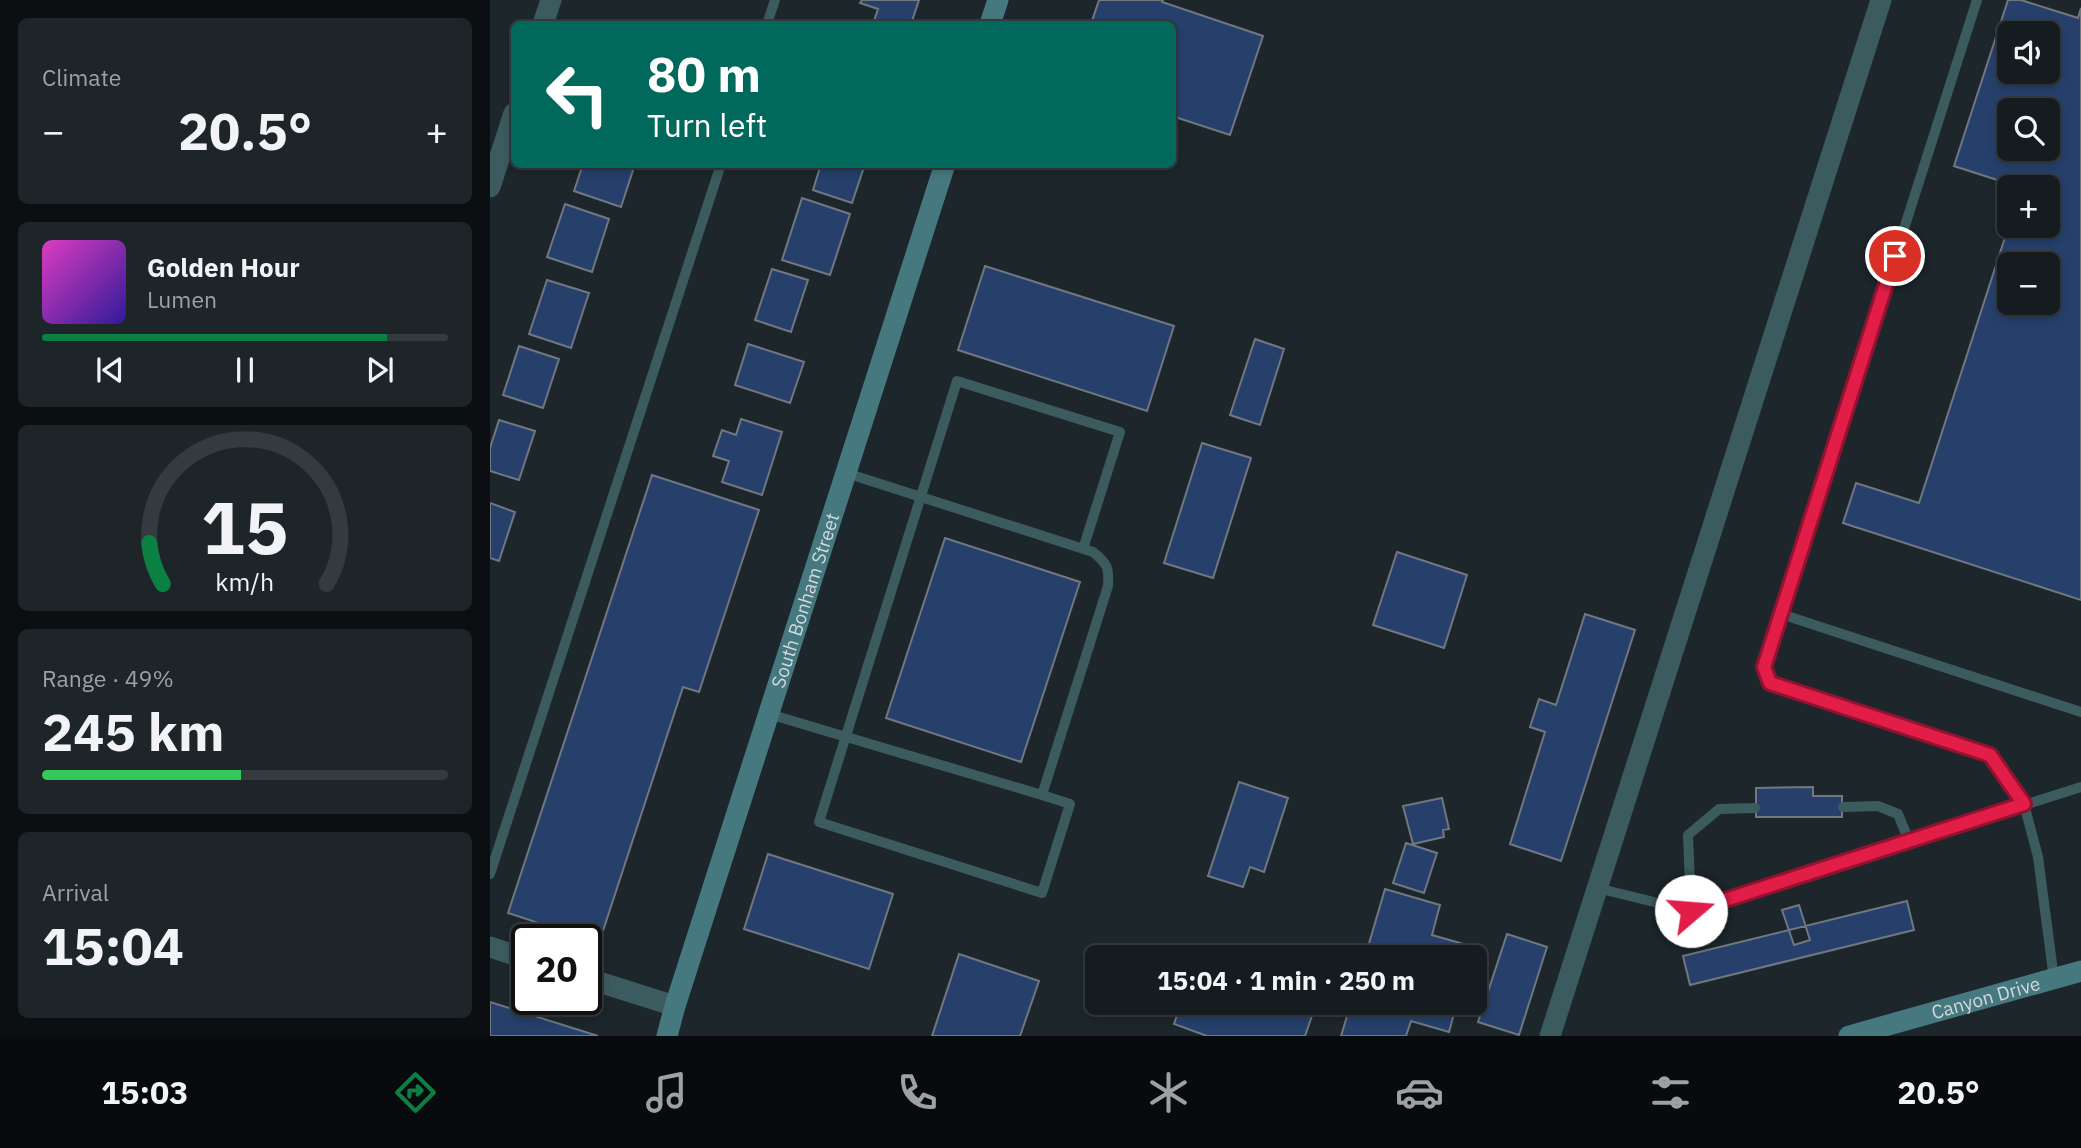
<!DOCTYPE html>
<meta charset="utf-8">
<style>
:root{--surface:#151c20;--page:#1e2529;--text:#f1f3f6;--muted:#9da1a5;--line:#343a3e;--accent:#0b8043}
body{margin:0;font-family:"IBM Plex Sans",sans-serif;background:var(--page);color:var(--text);height:100vh;display:flex;flex-direction:column;font-size:26px;white-space:nowrap}
*{box-sizing:border-box;margin:0}
p{font-size:23px;color:var(--muted)}
.icon{flex:none;width:38px;height:38px;fill:none;stroke:currentColor;stroke-width:2;stroke-linecap:round;stroke-linejoin:round}
.map{position:relative;flex:1;overflow:hidden}
.sheet{display:flex;flex-direction:column;gap:18px;padding:18px;background:#0c0f12;width:490px}
.sheet>*{flex:none}
.guide{position:absolute;left:21px;top:21px;width:665px;height:147px;border-radius:10px;box-shadow:0 4px 10px #0003,0 0 0 2px var(--line);background:#00695c;color:#fff;overflow:hidden}
.controls{position:absolute;left:1507px;top:21px;display:grid;gap:14px}
.controls a{display:grid;place-items:center;width:63px;height:63px;border-radius:10px;background:var(--surface);box-shadow:0 4px 10px #0003,0 0 0 2px var(--line);font-size:35px}
.speed{position:absolute;left:21px;top:924px;display:flex;gap:14px;font-size:35px;font-weight:700;text-align:center}
.speed>*{display:grid;place-content:center;width:91px;height:91px;border-radius:50%;background:var(--surface);box-shadow:0 4px 10px #0003,0 0 0 2px var(--line);line-height:1}
.speed .limit{border:4px solid #111;border-radius:10px;background:#fff;color:#111}
.pin{position:absolute;display:grid;place-items:center;width:60px;height:60px;color:#fff;margin:-30px;border:4px solid #fff;border-radius:50%;box-shadow:0 2px 7px #0007}
.me{position:absolute;width:77px;margin:-38px;rotate:72deg;stroke-linejoin:round;filter:drop-shadow(0 0 5px #0008)}
.turn{display:flex;align-items:center;gap:24px;height:147px;padding:0 21px;font-size:32px}
.turn .icon{width:91px;height:91px;stroke-width:2.5}
.turn b{display:block;font-size:49px;line-height:60px}
.big{font-size:52px;font-weight:800;line-height:1.1}
.sheet .card{flex:1;display:flex;flex-direction:column;justify-content:center;gap:10px;min-width:0;padding:0 24px;border-radius:10px;background:var(--page)}
.sheet .dial{align-items:center;gap:0}
.dial svg{height:182px;overflow:visible;fill:none;stroke:var(--line);stroke-width:7;stroke-linecap:round;text-anchor:middle}
.dial text{fill:var(--text);stroke:none}
.song{display:flex;align-items:center;gap:21px}
.cover{width:84px;height:84px;border-radius:10px;background:linear-gradient(135deg,hsl(310 70% 55%),hsl(250 70% 35%))}
.played{height:7px;border-radius:4px;background:linear-gradient(90deg,var(--accent) 85%,var(--line) 85%)}
.keys{display:flex;justify-content:space-around;direction:ltr}
.heat{display:flex;justify-content:space-between;align-items:center;font-size:38px;direction:ltr}
.charge{height:10px;border-radius:5px;background:linear-gradient(90deg,#34c759 49%,var(--line) 0)}
.trip{position:absolute;left:595px;top:945px;width:402px;height:70px;border-radius:10px;background:var(--surface);box-shadow:0 4px 10px #0003,0 0 0 2px var(--line);font-weight:800;line-height:70px;text-align:center}
.tab-bar{display:flex;height:112px;justify-content:space-around;align-items:center;background:#080b0d;color:var(--muted)}
.tab-bar .icon{width:49px;height:49px}
.tab-bar .selected{color:var(--accent)}
.tab-bar b{font-size:32px;color:var(--text)}
main{display:flex;flex:1;min-height:0}
.map>svg:first-child{display:block}
.building{fill:#26406b;stroke:#717781;stroke-width:2;fill-rule:evenodd}
.lines{fill:none;stroke-linecap:round;stroke-linejoin:round}
.lane{stroke:#3c5b5e;stroke-width:10}
.street{stroke:#3c5b5e;stroke-width:21}
.secondary{stroke:#46797f;stroke-width:21}
.route-casing{stroke:#92132f;stroke-width:18}
.route{stroke:#e11d48;stroke-width:12}
.labels{text-anchor:middle;stroke-width:7;stroke-linejoin:round;paint-order:stroke}
.street-label{font-size:19px;fill:#d3d9dd;stroke:#0a0e11}
</style>
<main>
<section class="sheet">
<div class="card"><p>Climate</p>
<div class="heat"><a>−</a><b class="big">20.5°</b><a>+</a></div>
</div>
<div class="card">
<div class="song"><i class="cover"></i><div><b>Golden Hour</b><p>Lumen</p></div></div>
<div class="played"></div>
<div class="keys"><svg class="icon" aria-label="previous" viewBox="0 0 24 24"><path d="M18 5L8 12l10 7zM5 5v14"/></svg><svg class="icon" aria-label="pause" viewBox="0 0 24 24"><path d="M8 5v14M16 5v14"/></svg><svg class="icon" aria-label="next" viewBox="0 0 24 24"><path d="M6 5l10 7-10 7zM19 5v14"/></svg></div>
</div>
<div class="card dial"><svg viewBox="0 0 100 80">
<path d="M14 69A42 42 0 1 1 86 69"/>
<path d="M14 69A42 42 0 0 1 8 51" stroke="#0b8043"/>
<text x="50" y="56" font-size="32" font-weight="700">15</text>
<text x="50" y="72" font-size="11">km/h</text>
</svg></div>
<div class="card"><p>Range · 49%</p><b class="big">245 km</b><div class="charge"></div></div>
<div class="card"><p>Arrival</p><b class="big">15:04</b></div>
</section>
<div class="map">
<svg width="1591" height="1036" viewBox="0 0 1591 1036">
<rect width="100%" height="100%" fill="#1c262b"/>
<path class="building" d="M372 0H429L421 24H383L388 9 370 3Z
M609 0H673L672 2 773 36 740 135 682 116V24H601Z
M1518 0H1531L1588 18 1591 8V600L1353 523 1366 483 1429 503 1519 225 1558 226V187H1529L1464 166ZM1519 33H1558V72H1519ZM1519 110H1558V149H1519ZM1519 264H1558V303H1519Z
M93 164H145L131 207 84 191Z
M331 164H375L362 203 323 190Z
M312 198 360 214 340 275 292 260Z
M75 204 119 219 102 272 57 257Z
M495 266 684 326 657 411 468 350Z
M282 269 318 280 301 332 265 320Z
M57 280 99 293 81 348 39 334Z
M765 339 794 349 770 425 740 415Z
M258 344 314 362 300 403 245 385Z
M29 346 69 359 53 408 13 395Z
M251 419 292 432 272 495 232 482 239 461 223 456 232 430 246 435Z
M9 420 45 431 29 480 0 471V448Z
M712 443 761 458 723 578 674 563Z
M162 475 269 510 209 692 193 687 109 943 18 913Z
M0 503 25 512 9 561 0 558Z
M455 538 590 582 531 762 396 718Z
M907 552 977 575 954 648 883 625Z
M1095 614 1145 630 1071 861 1020 844 1055 732 1040 727 1049 699 1066 705Z
M749 782 798 798 774 872 760 867 753 887 718 876Z
M1323 787V796H1352V817H1266V788Z
M952 798 959 829 953 830 954 837 923 844 913 806Z
M916 843 947 853 934 893 903 883Z
M278 854 403 894 379 969 254 929Z
M895 889 950 905 942 935 984 947 981 957H875Z
M1417 901 1424 930 1200 985 1193 956Z
M1309 905 1320 940 1304 945 1292 910Z
M1017 934 1057 947 1029 1035 988 1022Z
M469 954 549 981 530 1036H442Z
M0 1002 108 1036H0Z
M691 1003H822L826 1004 815 1036H717L684 1024Z
M861 1003H967L959 1032 921 1021 916 1036H851Z"/>
<g class="lines">
<path class="lane" d="M277 24 285 0
M1291 614 1487 0
M279 714 552 795 618 586C619 568 618 564 603 552L356 473
M552 795 580 804 552 893 329 822 467 381 630 432 593 549
M1353 807 1388 806 1408 814 1419 841
M0 874 231 164
M1107 888 1201 911 1591 787
M1201 911 1198 835 1229 809 1265 808
M1564 979 1548 857 1534 804 1500 755 1280 683 1274 667 1291 614 1591 712"/>
<path class="street" d="M53 24 61 0
M0 187 24 113
M0 947 37 959
M96 978 185 1006
M1060 1036 1391 0"/>
<g class="secondary">
<path d="M500 24 508 0"/>
<path id="s1" d="M177 1036 185 1006 455 164"/>
<path id="s2" d="M1359 1036 1591 971"/>
</g>
</g>
<g class="lines">
<g class="route-casing">
<path id="route" d="M1201 911 1534 804 1500 755 1280 683 1274 667 1405 256"/>
</g>
<use href="#route" class="route"/>
</g>
<g class="labels">
<g class="street-label">
<text dy="7" stroke="none"><textPath href="#s1" startOffset="457">South Bonham Street</textPath></text>
<text dy="7" stroke="none"><textPath href="#s2" startOffset="142">Canyon Drive</textPath></text>
</g>
</g>
</svg>
<div class="controls">
<a><svg class="icon" aria-label="sound" viewBox="0 0 24 24"><path d="M4 9h4l5-4v14l-5-4H4zM17 9q2 3 0 6"/></svg></a>
<a><svg class="icon" aria-label="search" viewBox="0 0 24 24"><circle cx="10" cy="10" r="6"/><path d="M15 15l6 6"/></svg></a>
<a>+</a>
<a>−</a>
</div>
<div class="speed"><div class="limit">20</div></div>
<div class="pin" style="left:1405px;top:256px;background:#d93025"><svg class="icon" aria-label="arrive" viewBox="0 0 24 24"><path d="M6 21V4h12l-3 4 3 4H6"/></svg></div>
<svg class="me" style="left:1201px;top:911px" viewBox="-20 -20 40 40"><circle r="19" fill="#fff"/><path d="M0-13L10 11 0 6-10 11z" fill="#e11d48"/></svg>
<div class="trip">15:04 · 1 min · 250 m</div>
<div class="guide">
<div class="turn"><svg class="icon" aria-label="left" viewBox="0 0 24 24"><path d="M17 20v-9H6M10 6l-5 5 5 5"/></svg><div><b>80 m</b>Turn left</div></div>
</div>
</div>
</main>
<nav class="tab-bar">
<b>15:03</b>
<svg class="icon selected" aria-label="directions" viewBox="0 0 24 24"><path d="M12 3l9 9-9 9-9-9zM9 14v-3h6M13 9l2 2-2 2"/></svg>
<svg class="icon" aria-label="music" viewBox="0 0 24 24"><path d="M9 18V5l10-2v13"/><circle cx="6" cy="18" r="3"/><circle cx="16" cy="16" r="3"/></svg>
<svg class="icon" aria-label="phone" viewBox="0 0 24 24"><path d="M5 4h4l2 5-3 2q2 4 5 5l2-3 5 2v4C11 20 4 13 5 4z"/></svg>
<svg class="icon" aria-label="climate" viewBox="0 0 24 24"><path d="M12 3v18M4 7l16 10M4 17L20 7"/></svg>
<svg class="icon" aria-label="car" viewBox="0 0 24 24"><path d="M5 17H2v-5l4-1 3-4h7l3 4 3 1v5h-3M9 17h6M6 11h13"/><circle cx="7" cy="17" r="2"/><circle cx="17" cy="17" r="2"/></svg>
<svg class="icon" aria-label="filters" viewBox="0 0 24 24"><path d="M4 7h16M4 17h16"/><circle cx="9" cy="7" r="2"/><circle cx="15" cy="17" r="2"/></svg>
<b>20.5°</b>
</nav>
